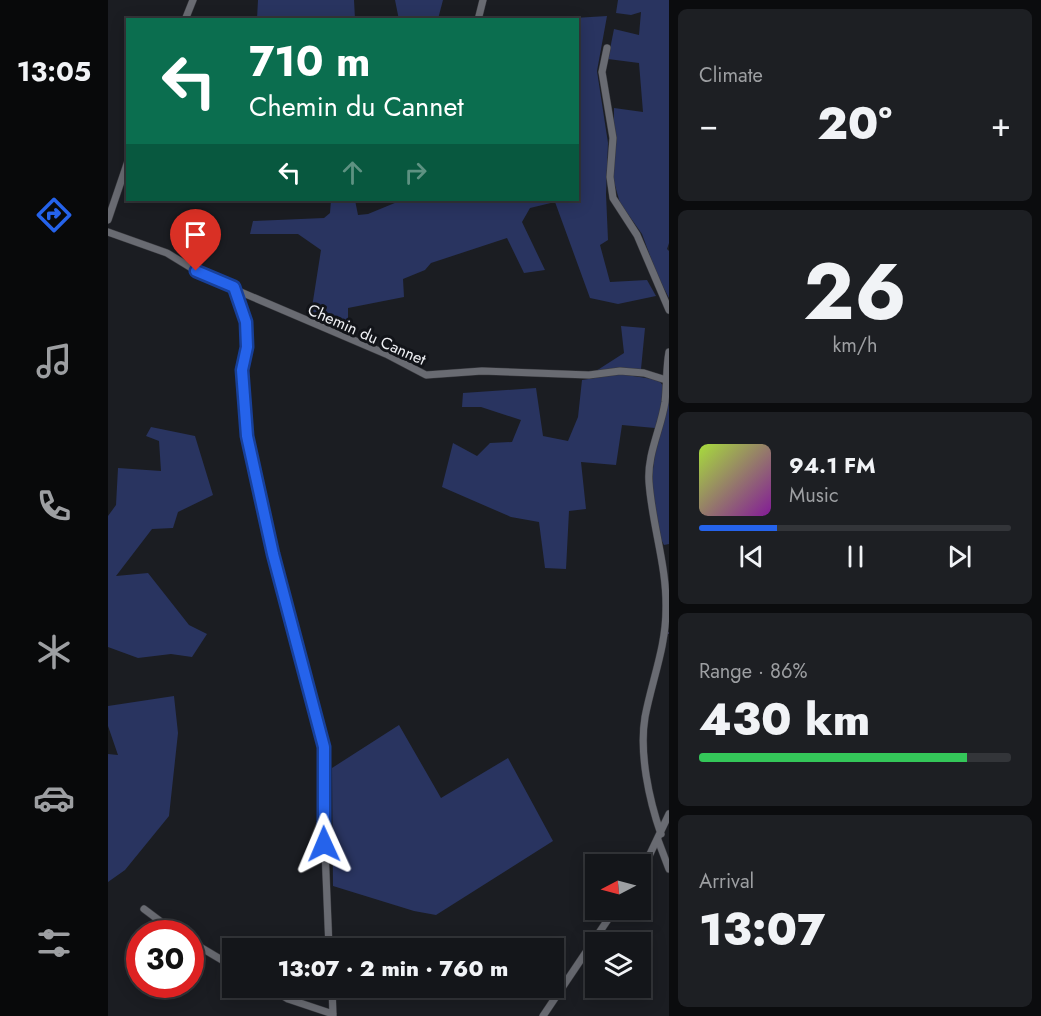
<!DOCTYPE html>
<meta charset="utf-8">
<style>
:root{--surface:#14161a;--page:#1d1f23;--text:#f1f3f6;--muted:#9d9fa2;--line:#333539;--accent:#2563eb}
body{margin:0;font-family:Jost,sans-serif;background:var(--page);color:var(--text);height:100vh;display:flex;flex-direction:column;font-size:22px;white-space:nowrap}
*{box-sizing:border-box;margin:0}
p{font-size:20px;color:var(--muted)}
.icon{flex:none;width:33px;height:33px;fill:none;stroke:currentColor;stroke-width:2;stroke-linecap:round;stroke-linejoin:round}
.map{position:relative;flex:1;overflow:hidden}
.details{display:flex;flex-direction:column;gap:9px;padding:9px;background:#0b0c0e;width:372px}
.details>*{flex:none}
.guide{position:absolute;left:18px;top:18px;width:453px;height:183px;border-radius:0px;box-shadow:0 3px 15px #0003,0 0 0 2px var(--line);background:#0b6e4f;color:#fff;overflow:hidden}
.needle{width:39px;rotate:264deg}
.buttons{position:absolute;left:477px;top:854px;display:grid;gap:12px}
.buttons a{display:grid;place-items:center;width:66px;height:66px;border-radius:0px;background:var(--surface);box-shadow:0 3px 15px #0003,0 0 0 2px var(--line);font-size:30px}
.speed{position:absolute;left:18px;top:920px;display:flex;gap:12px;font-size:30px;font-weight:700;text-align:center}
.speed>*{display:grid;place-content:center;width:78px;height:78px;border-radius:50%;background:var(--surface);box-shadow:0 3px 15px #0003,0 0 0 2px var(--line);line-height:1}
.speed .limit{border:9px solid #d22;background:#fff;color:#111}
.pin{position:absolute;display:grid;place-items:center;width:51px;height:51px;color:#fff;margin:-62px -26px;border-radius:50% 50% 50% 0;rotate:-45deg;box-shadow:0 0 6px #0007}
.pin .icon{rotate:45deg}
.me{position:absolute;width:66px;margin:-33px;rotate:359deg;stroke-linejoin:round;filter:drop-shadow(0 0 4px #0008)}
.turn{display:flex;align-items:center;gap:21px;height:126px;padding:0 24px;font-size:27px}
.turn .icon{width:78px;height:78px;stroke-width:2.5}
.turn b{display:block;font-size:42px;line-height:51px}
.lanes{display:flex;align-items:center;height:57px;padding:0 24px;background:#0003;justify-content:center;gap:30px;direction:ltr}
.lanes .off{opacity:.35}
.big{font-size:45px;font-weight:800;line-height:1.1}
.details .card{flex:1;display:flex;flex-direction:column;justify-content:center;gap:9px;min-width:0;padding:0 21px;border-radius:9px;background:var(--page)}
.details .dial{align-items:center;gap:0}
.dial b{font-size:78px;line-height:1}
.song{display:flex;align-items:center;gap:18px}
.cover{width:72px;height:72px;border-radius:9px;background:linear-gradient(135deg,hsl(80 70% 55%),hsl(290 70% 35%))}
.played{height:6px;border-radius:3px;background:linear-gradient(90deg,var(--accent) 25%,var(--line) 25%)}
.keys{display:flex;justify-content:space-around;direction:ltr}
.heat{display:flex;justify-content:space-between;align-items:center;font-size:33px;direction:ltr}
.charge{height:9px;border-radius:4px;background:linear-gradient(90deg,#34c759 86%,var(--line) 0)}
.trip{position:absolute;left:114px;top:938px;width:342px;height:60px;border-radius:0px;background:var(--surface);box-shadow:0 3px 15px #0003,0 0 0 2px var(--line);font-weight:800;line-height:60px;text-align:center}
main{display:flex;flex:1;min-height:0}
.tab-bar{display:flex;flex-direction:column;width:108px;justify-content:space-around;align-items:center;background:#08090a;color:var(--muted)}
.tab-bar .icon{width:42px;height:42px}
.tab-bar .on{color:var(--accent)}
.tab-bar b{font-size:27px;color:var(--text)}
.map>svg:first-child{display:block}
.green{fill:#293460}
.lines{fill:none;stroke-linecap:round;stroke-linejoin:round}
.stream{stroke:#4c4871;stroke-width:1.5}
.minor-casing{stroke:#393a3f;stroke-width:8}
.minor{stroke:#696b72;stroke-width:7}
.route-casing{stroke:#184099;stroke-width:15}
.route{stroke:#2563eb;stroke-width:10}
.labels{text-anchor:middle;stroke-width:6;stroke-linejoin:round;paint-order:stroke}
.street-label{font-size:16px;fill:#f0f1f5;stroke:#121419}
</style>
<main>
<nav class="tab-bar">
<b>13:05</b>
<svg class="icon on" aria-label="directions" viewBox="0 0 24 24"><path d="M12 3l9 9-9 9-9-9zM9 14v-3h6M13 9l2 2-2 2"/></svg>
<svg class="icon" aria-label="music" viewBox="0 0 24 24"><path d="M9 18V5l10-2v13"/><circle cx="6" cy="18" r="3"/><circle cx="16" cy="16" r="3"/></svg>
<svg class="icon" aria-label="phone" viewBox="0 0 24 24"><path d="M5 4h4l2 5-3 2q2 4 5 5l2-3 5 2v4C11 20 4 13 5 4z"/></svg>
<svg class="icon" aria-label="climate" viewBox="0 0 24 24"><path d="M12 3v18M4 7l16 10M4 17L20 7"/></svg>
<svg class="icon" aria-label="car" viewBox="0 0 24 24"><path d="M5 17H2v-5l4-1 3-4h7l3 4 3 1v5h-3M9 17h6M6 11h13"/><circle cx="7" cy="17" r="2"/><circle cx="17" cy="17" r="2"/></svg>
<svg class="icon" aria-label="filters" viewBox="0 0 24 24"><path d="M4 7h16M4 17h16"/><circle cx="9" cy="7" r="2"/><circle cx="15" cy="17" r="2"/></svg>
</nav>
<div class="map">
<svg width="561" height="1016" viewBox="0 0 561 1016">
<rect width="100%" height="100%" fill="#1b1d22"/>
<path class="green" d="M150 0H246L247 19H149Z
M287 0H335L330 19 291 20Z
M510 0H561V243L559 249 561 251V298L549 275 534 234 512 203 506 182V108L535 112 531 63 500 59 506 29 531 35 533 12 523 15 508 13Z
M499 16 489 71 500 143 498 194 500 240 492 245 502 282 539 280 548 296 510 304 482 298 447 202 422 208 414 222 437 270 416 273 399 238 323 263 317 270 295 279 296 297 240 308V335L202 320 213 250 190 234H142L145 221 216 218 222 213 223 200H247L250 215 260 214 294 200H470V20L450 19Z
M513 326 537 328 533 369 488 371 516 353Z
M512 374 551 380 557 389 552 416 547 428 514 425 508 465 473 462 478 509 461 511 458 569 437 568 431 522 403 517 334 487 345 443 369 456 382 443 404 442 413 420 373 407H354L355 393 428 388 435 436 460 441 470 417 474 380Z
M561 392V544L556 545C532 500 549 439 561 392Z
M43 427 87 436 105 495 70 512 65 528 44 529 8 576 40 573 81 625 99 634 84 657 63 654 30 658 0 647V516L8 505 10 468 53 471 51 441 38 436Z
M66 696 70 733 61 816 17 870 0 882V754L10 755 0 726V706Z
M291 725 333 798 400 758 445 841 328 915 306 911 225 886 224 768Z"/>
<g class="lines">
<path class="stream" d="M560 633H561"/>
<g class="minor-casing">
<path id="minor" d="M77 20 85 0
M370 20 375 0
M499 48 494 72 505 138 502 177 505 198 529 235 561 310
M0 220 20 161
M0 232 59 253 100 278 278 354 318 375 374 371 481 375 512 371 536 373 561 381
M126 287 138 322 139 347 134 370 139 436 165 554 216 747V825L221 948
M553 834C541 800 531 753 537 717 544 680 558 647 558 609 559 566 544 525 541 482 539 454 553 429 557 402 559 385 558 368 561 352
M550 840 561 869
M532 875 561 814
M36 909 68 933
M82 941 124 966
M160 987 180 999 225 1014
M224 987 225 1016
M435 1016 507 909"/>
</g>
<use href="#minor" class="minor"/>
</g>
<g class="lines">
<g class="route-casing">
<path id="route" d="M88 271 126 287 138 322 139 347 134 370 139 436 165 554 216 747V844"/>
</g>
<use href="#route" class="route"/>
</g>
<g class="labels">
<g class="street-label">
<text transform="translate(259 334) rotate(24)" y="6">Chemin du Cannet</text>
</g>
</g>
</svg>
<div class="buttons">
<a><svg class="needle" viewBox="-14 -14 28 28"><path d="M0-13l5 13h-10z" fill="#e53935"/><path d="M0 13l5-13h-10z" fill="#9d9fa2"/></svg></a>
<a><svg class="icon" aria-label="layers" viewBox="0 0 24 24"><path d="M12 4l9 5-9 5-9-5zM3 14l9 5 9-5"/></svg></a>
</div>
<div class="speed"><div class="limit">30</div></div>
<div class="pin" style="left:88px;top:271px;background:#d93025"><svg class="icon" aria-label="arrive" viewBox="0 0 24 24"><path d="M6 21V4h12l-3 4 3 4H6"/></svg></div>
<svg class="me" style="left:216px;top:844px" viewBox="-20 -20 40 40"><path d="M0-17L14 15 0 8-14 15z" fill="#2563eb" stroke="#fff" stroke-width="4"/></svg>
<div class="trip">13:07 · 2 min · 760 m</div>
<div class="guide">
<div class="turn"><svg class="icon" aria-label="left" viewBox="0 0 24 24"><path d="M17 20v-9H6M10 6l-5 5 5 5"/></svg><div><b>710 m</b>Chemin du Cannet</div></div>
<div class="lanes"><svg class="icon" aria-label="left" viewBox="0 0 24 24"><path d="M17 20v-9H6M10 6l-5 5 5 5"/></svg><svg class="icon off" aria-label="ahead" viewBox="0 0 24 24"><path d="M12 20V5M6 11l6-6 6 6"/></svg><svg class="icon off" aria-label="right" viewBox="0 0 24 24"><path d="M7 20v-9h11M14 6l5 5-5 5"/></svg></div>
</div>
</div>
<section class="details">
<div class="card"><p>Climate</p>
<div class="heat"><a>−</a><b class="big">20°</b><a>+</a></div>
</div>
<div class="card dial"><b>26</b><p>km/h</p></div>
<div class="card">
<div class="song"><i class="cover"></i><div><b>94.1 FM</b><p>Music</p></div></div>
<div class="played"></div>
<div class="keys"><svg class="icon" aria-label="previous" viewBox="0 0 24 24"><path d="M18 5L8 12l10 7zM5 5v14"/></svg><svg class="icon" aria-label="pause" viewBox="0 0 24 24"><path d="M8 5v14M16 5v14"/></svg><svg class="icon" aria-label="next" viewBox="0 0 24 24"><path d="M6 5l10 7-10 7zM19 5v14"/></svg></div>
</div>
<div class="card"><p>Range · 86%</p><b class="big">430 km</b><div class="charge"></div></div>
<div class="card"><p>Arrival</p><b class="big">13:07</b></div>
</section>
</main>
